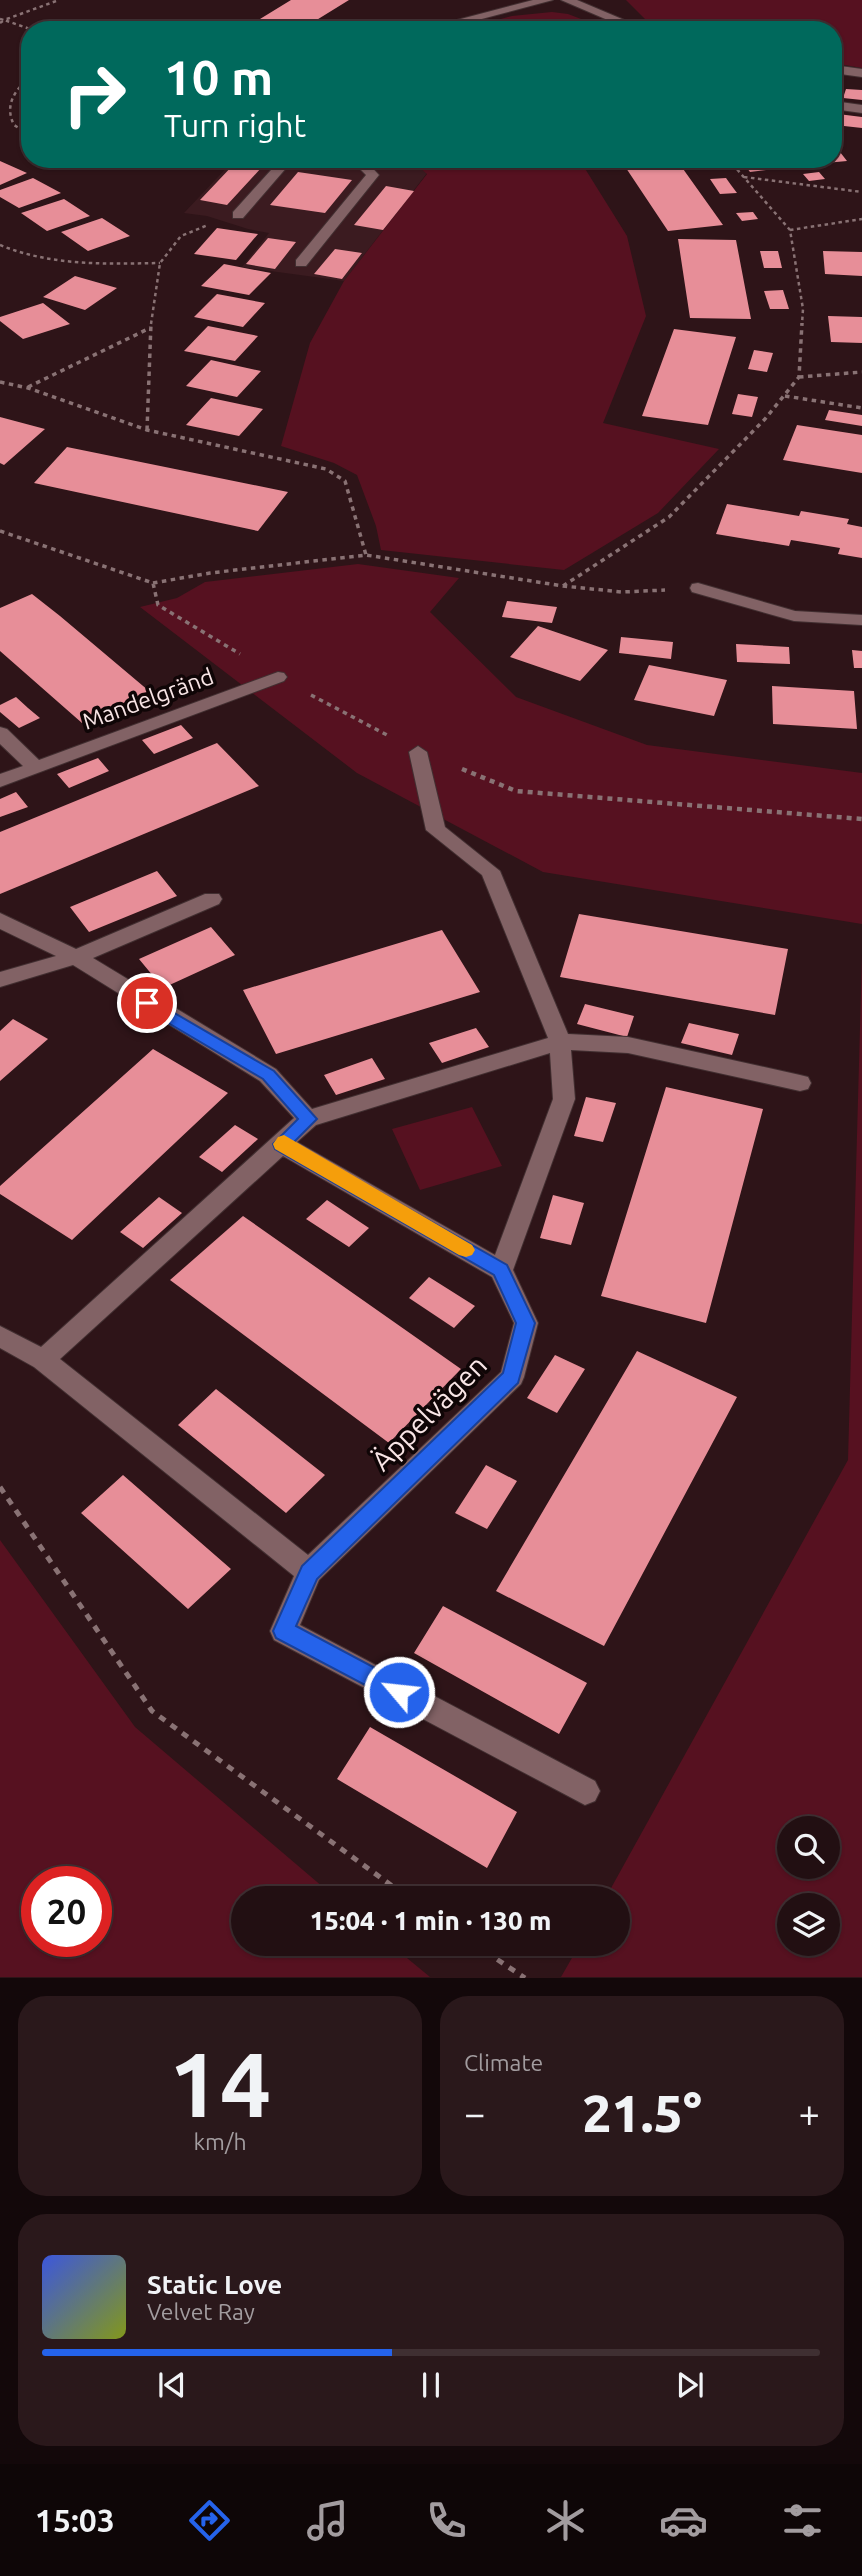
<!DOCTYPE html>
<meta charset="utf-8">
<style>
:root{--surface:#220f12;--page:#2a181b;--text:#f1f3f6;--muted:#a29c9f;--line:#3f2f32;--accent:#2563eb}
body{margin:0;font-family:Ubuntu,sans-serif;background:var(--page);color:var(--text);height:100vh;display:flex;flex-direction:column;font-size:26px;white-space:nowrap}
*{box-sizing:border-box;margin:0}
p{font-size:23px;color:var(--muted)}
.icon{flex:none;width:38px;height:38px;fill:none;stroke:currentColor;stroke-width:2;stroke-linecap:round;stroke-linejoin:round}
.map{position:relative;height:1978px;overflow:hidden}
.panel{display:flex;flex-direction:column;gap:18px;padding:18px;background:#13080a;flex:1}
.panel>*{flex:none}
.banner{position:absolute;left:21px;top:21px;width:821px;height:147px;border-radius:28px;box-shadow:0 2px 5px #0004,0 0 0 2px var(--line);background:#00695c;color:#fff;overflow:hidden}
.tools{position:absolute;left:777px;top:1816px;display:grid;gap:14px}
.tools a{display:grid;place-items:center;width:63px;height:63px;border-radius:50%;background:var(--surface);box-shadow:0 2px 5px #0004,0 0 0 2px var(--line);font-size:35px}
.speed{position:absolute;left:21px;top:1866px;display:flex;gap:14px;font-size:35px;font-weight:700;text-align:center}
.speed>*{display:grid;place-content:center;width:91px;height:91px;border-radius:50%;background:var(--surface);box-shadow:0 2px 5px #0004,0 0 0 2px var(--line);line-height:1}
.speed .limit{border:10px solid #d22;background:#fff;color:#111}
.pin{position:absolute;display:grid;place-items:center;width:60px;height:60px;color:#fff;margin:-30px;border:4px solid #fff;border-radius:50%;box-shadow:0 2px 7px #0007}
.me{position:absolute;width:77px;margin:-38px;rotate:298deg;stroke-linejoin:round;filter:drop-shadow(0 0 5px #0008)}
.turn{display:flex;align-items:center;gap:24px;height:147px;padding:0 28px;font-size:32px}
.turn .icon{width:91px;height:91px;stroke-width:2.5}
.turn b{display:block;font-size:49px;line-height:60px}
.big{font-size:52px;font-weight:800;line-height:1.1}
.panel .card{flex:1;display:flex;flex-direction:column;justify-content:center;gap:10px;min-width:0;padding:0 24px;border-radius:28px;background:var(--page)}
.panel .dial{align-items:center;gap:0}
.dial b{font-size:91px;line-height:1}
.song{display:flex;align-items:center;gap:21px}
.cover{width:84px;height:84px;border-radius:10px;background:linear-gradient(135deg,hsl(230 70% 55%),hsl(70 70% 35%))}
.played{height:7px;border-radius:4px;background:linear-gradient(90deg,var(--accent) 45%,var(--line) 45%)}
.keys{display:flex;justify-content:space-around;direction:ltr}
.heat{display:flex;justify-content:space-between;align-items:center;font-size:38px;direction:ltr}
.panel .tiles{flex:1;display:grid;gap:18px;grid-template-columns:1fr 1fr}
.card:last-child{grid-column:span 2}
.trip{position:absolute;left:231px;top:1886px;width:399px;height:70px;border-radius:35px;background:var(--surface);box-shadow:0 2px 5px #0004,0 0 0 2px var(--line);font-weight:800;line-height:70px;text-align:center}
.dock{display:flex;height:112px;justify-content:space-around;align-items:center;background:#0e0607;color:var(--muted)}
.dock .icon{width:49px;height:49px}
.dock .current{color:var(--accent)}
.dock b{font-size:32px;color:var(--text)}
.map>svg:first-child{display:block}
.built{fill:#3b1b20}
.green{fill:#561120;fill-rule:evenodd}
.building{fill:#e78e98}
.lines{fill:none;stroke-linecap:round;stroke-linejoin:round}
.minor-casing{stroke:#422f31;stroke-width:2}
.path-far3{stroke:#897274;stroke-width:2.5;stroke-dasharray:3.5 3.5;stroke-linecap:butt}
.path-far2{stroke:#897274;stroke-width:3.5;stroke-dasharray:4.5 4.5;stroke-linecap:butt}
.path-far1{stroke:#897274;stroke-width:4.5;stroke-dasharray:5 5;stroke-linecap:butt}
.path{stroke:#897274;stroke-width:5;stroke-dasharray:7 7;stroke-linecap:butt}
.minor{fill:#826265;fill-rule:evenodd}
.route{fill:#2563eb;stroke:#184099;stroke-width:2}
.slow{fill:#f59e0b}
.labels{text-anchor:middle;stroke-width:7;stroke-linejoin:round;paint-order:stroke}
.street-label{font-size:23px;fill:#f8e5e6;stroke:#0f0506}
.near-street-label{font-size:28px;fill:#f8e5e6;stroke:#0f0506}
</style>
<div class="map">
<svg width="862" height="1978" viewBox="0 0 862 1978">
<rect width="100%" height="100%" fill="#2e1418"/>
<path class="built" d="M235 159H410L427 173 344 281 242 267 269 233 248 229 207 216 184 213Z"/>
<path class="green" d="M626 0H862V68L833 63V30H669L652 26Z
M552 12 568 14 610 30H460L512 16Z
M410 159H579L627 236 646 316 603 423 719 449 658 513 564 570 381 550 376 526 357 475 334 463 281 446 310 343 344 281 427 174Z
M358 564 459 578 430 612 516 697 647 745 862 773V924L543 872 357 773 140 607 177 598 205 582Z
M862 955V1977H561L580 1944H618V1899H605L848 1460ZM789 1829H828V1867H789ZM789 1906H828V1944H789Z
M472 1107 502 1166 420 1190 392 1129Z
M0 1540 135 1727 337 1899H243V1944H390L430 1977H0ZM37 1881H96V1941H37Z"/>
<path class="building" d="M291 0H349L302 29 260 19Z
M846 89 862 90V100L843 98Z
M838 114 862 117V128L835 125Z
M833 143 847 161 804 165 800 159H833Z
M620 159H676L723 225 668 231Z
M0 161 27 173 0 185Z
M235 163 262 167 227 205 200 200Z
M760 163 766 170 750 172 744 164Z
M298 172 352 180 325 213 270 205Z
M819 172 825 179 809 181 803 174Z
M33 178 61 193 19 208 0 197V190Z
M726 178 731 185 737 193 720 194 710 179Z
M386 186 414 191 383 230 354 225Z
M64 199 90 216 47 231 21 213Z
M753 212 758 219 742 221 736 213Z
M102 218 130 236 88 251 61 232Z
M217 228 258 234 236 260 194 254Z
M268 238 296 242 275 269 246 264Z
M678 239 736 240 751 319 690 318Z
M335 249 362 253 342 279 314 274Z
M760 251H778L782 268H764Z
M823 251 862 252V276L825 274Z
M224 264 271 273 249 295 201 286Z
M75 276 117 288 85 310 43 297Z
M783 290 789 309H770L764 291Z
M217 294 265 303 243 327 194 317Z
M43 303 70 324 23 339 0 321V317Z
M828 316 862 317V343L831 342Z
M208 326 258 336 235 361 184 351Z
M674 329 736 337 708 425 642 416Z
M754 350 773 353 767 372 748 369Z
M211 360 261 371 237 397 186 386Z
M738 394 758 397 752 417 732 414Z
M211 398 263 409 239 436 186 425Z
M829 410 862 415V426L825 420Z
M0 417 45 429 4 465 0 463Z
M797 425 862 435V473L783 460Z
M67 447 288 492 258 531 34 483Z
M727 504 799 516 801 511 849 519 847 524 862 527V558L838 554 840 548 816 544 791 540 789 546 716 534Z
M32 594 60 616 149 691 82 723 0 651V608Z
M507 601 557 607 552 623 502 617Z
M538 626 608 650 580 681 510 657Z
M621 637 673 642 671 659 619 653Z
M736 644 789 647 790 664 737 662Z
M852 650 862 651V668H854Z
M649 665 727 680 714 716 634 700Z
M772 686 854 691 857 729 773 724Z
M16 697 28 708 40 718 19 728 0 712V705Z
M181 725 193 738 154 754 142 740Z
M217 743 259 786 0 894V832Z
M98 758 109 771 69 788 57 774Z
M16 792 28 807 0 817V799Z
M157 871 177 896 89 932 70 907Z
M579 914 788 949 775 1015 560 977Z
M211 927 235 955 163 988 139 959Z
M442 930 480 992 276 1054 243 990Z
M585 1004 634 1016 627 1037 577 1024Z
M13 1019 48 1039 0 1081V1031Z
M689 1023 739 1034 732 1055 681 1043Z
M476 1028 489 1047 442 1063 429 1043Z
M153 1049 228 1093 72 1240 0 1194V1186Z
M372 1058 385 1079 336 1095 324 1075Z
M666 1087 763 1109 706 1323 601 1296Z
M586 1097 616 1103 603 1142 574 1136Z
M235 1125 258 1139 222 1172 199 1157Z
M553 1195 584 1203 571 1245 540 1238Z
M159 1197 182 1213 143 1248 120 1232Z
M327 1200 369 1228 349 1247 306 1219Z
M243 1216 461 1369 389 1443 170 1280Z
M429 1277 475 1306 454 1328 409 1298Z
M637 1351 737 1397 604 1646 496 1591Z
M555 1355 585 1369 557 1413 527 1398Z
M216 1389 325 1475 286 1513 178 1425Z
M486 1465 517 1481 487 1529 455 1513Z
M123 1475 231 1569 188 1609 81 1513Z
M443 1606 587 1683 559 1734 414 1653Z
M370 1727 517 1812 487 1868 337 1779Z"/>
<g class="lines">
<g class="minor-casing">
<path id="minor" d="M533 0H553L440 30H419Z
M561 0H577L648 30H631Z
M833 65 862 69V77L833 73Z
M833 101 862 105V113L833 109Z
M281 159H294L243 218H233V212Z
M350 159H364L379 175 306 266H296V260L366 175Z
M698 583 795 611 862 615V625L794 621 692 592 690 588 692 584Z
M278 672 284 673 287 677 284 681 0 787V774L23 766 0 744V727L7 729 39 760Z
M418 746 427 752 445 827 500 871 568 1034 628 1037 800 1075 808 1077 811 1083 808 1089 800 1091 628 1053 571 1050 575 1099 513 1270 538 1323 524 1377 521 1384 319 1580 300 1625 595 1781 600 1791 595 1801 585 1805 274 1640 270 1631 294 1576 34 1367 0 1348V1326L41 1347 294 1118 260 1081 73 965 0 987V972L56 956 0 929V913L76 949 205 894H219L222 899 219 904 93 958 276 1069 312 1109 548 1038 482 875 426 830 409 752ZM550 1053 553 1099 495 1255 297 1142 316 1125ZM283 1156 492 1277 514 1323 501 1372 308 1555 60 1359Z"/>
</g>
<path class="path-far3" d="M0 19 4 20 59 0
M0 23 4 20 33 30
M30 77C15 90 4 105 14 125L30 135
M728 159 790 230 803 309 802 324
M744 177 862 192
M790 230 862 219
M0 245C51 266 105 264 160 263
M151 324 160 263 181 236 208 225"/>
<path class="path-far2" d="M799 377 862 372
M0 382 28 388 147 430 326 469 345 481 366 555
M28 387 150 328
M785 396 862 408
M147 430 151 323
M0 531 153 583 158 605 240 654
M153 583 210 573 366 555 563 586 622 592 665 590
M563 586 669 517 765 419 799 377 802 323
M311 695 387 735"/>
<path class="path-far1" d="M462 769 516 791 862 819"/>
<path class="path" d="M0 1487 152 1711 410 1899
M474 1944 525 1978"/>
<use href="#minor" class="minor"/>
</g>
<path class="route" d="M147 997 274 1071 317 1119 293 1143 507 1265 535 1323 518 1383 317 1579 296 1626 407 1685 410 1692 407 1700 399 1703 276 1638 273 1631 302 1566 503 1373 516 1323 494 1275 275 1149 273 1144 298 1119 263 1079 141 1007 139 1003Z"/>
<path class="slow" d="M284 1135 472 1245 475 1250 472 1255 466 1257 459 1255 275 1149 273 1144 278 1137Z"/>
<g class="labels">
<g class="street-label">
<text transform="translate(148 699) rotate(-20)" y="8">Mandelgränd</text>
</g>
<g class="near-street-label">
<text transform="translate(429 1413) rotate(-45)" y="10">Äppelvägen</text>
</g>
</g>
</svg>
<div class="tools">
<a><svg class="icon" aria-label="search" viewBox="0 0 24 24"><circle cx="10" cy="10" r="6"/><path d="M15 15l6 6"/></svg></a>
<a><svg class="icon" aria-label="layers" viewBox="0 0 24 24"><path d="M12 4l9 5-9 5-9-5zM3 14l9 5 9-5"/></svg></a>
</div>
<div class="speed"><div class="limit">20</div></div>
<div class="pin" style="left:147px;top:1003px;background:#d93025"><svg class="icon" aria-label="arrive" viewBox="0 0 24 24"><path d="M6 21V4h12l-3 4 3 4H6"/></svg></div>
<svg class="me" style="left:399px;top:1692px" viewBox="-20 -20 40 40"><circle r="17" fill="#2563eb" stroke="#fff" stroke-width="3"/><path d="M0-11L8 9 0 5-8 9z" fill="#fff"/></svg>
<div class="trip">15:04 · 1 min · 130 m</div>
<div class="banner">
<div class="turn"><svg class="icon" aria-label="right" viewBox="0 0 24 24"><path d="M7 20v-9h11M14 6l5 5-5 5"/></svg><div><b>10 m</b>Turn right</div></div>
</div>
</div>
<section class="panel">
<div class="tiles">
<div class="card dial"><b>14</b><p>km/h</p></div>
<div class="card"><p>Climate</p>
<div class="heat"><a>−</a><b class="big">21.5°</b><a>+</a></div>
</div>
<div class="card">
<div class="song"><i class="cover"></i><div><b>Static Love</b><p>Velvet Ray</p></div></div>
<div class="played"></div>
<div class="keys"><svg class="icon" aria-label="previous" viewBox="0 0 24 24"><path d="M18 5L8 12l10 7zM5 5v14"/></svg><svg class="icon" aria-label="pause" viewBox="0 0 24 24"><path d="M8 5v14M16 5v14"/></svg><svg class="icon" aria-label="next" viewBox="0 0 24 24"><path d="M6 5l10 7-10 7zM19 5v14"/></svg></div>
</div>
</div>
</section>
<nav class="dock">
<b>15:03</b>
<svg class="icon current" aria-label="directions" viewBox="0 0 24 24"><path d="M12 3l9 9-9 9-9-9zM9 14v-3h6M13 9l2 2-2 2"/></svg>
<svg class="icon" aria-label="music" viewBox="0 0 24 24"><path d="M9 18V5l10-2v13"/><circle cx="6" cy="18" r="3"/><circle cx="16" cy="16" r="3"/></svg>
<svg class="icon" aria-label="phone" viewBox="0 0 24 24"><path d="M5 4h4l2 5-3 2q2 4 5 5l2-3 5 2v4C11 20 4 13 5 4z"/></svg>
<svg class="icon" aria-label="climate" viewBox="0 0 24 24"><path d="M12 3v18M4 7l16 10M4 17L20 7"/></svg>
<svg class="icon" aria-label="car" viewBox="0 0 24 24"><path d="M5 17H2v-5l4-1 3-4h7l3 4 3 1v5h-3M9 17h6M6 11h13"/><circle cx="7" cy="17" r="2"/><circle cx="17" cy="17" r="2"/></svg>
<svg class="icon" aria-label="filters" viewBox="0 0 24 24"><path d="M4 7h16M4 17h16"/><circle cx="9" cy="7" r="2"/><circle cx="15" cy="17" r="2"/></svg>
</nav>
